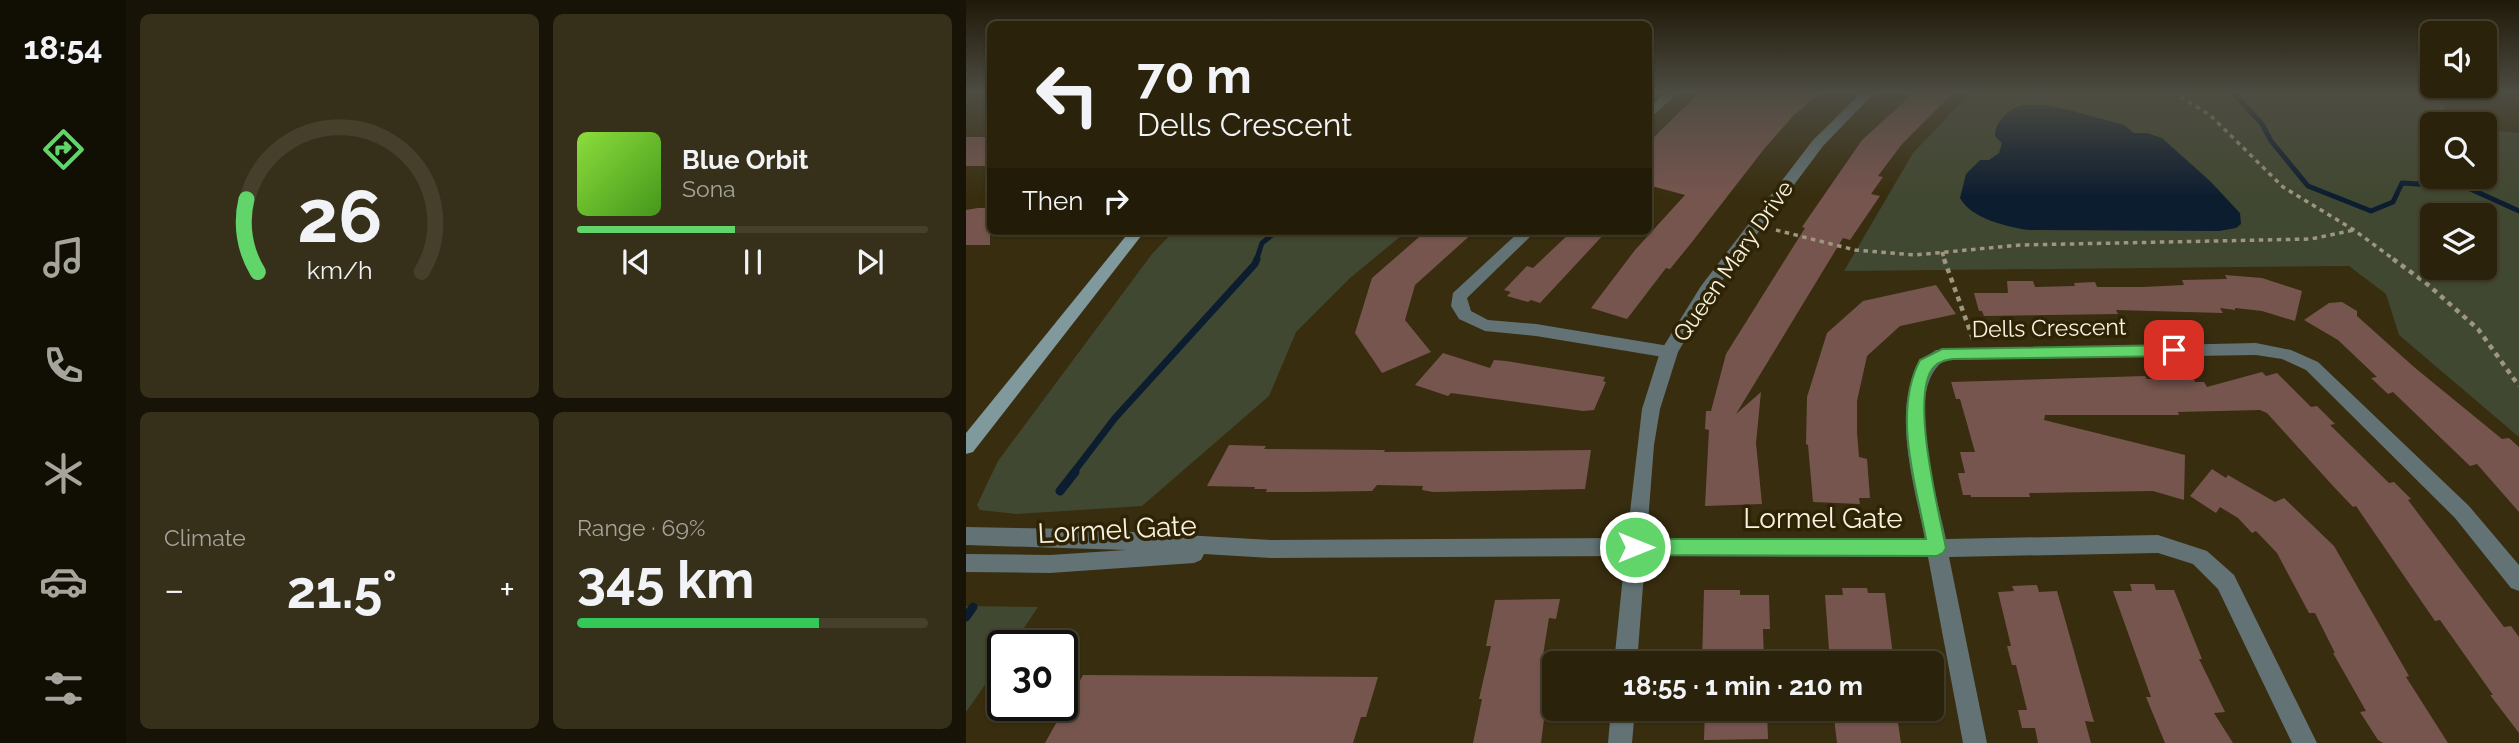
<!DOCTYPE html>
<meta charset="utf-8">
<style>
:root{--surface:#2a220b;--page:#362f19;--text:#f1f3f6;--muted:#a5a49d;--line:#463f2c;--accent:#61d46a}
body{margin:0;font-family:Raleway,sans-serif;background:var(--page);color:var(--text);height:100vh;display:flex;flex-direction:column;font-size:26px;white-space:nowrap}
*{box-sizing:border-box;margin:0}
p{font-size:23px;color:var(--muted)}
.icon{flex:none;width:38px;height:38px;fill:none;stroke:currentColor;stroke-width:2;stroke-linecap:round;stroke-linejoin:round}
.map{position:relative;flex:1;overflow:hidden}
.panel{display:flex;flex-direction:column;gap:14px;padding:14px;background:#171306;width:840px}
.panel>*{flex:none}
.banner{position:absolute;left:21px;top:21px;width:665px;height:214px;border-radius:10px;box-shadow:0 2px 5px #0004,0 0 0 2px var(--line);background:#2a220b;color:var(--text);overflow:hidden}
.tools{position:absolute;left:1454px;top:21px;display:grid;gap:14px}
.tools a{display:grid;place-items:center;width:77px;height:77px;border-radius:10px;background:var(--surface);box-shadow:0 2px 5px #0004,0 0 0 2px var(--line);font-size:35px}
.speed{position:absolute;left:21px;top:630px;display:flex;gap:14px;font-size:35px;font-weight:700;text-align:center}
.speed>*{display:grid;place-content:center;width:91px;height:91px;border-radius:50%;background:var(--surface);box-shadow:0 2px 5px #0004,0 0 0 2px var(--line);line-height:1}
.speed .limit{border:4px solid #111;border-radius:10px;background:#fff;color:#111}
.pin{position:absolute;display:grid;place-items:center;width:60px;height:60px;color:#fff;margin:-30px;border-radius:14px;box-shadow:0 4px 10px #0006}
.me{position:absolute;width:77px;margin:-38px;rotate:90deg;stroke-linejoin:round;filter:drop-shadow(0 0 5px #0008)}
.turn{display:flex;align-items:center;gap:24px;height:147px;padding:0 35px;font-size:32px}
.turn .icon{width:91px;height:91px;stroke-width:2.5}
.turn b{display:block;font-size:49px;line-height:60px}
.then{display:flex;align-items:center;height:66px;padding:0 35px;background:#0003;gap:14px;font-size:26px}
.big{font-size:52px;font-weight:700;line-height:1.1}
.panel .tile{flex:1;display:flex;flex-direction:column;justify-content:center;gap:10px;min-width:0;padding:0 24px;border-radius:10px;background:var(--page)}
.panel .dial{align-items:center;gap:0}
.dial svg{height:182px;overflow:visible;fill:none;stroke:var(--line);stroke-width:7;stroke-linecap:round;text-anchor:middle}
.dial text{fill:var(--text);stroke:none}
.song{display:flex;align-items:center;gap:21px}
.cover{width:84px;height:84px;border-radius:10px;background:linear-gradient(135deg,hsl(90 70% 55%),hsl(100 70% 35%))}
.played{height:7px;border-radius:4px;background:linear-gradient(90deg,var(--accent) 45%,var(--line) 45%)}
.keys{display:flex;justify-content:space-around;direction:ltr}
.heat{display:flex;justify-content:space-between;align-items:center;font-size:38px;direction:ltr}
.charge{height:10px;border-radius:5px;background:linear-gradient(90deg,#34c759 69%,var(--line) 0)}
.panel .tiles{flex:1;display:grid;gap:14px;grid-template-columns:repeat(2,1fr)}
.trip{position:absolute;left:576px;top:651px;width:402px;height:70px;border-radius:10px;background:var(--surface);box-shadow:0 2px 5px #0004,0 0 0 2px var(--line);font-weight:700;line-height:70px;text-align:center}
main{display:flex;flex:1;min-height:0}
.menu{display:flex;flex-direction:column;width:126px;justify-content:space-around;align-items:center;background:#110e04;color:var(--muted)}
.menu .icon{width:49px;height:49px}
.menu .selected{color:var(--accent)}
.menu b{font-size:32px;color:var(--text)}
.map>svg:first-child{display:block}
.green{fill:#414831;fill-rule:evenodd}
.water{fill:#0d1d30}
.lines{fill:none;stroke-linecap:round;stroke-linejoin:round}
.stream-far2{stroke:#0d1d30;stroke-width:5}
.stream-far1{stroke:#0d1d30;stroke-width:7}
.stream{stroke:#0d1d30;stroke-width:9}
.building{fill:#77554f}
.path-far1{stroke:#9e967e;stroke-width:3.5;stroke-dasharray:4.5 4.5;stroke-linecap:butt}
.path{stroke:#9e967e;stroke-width:4.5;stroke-dasharray:5 5;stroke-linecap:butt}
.minor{fill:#637375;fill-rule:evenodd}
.tertiary{fill:#637375;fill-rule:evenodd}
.secondary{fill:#7f999d;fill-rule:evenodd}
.route{fill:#61d46a;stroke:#3f8a45;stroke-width:2}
.labels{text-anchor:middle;stroke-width:7;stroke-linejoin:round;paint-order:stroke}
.street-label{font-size:23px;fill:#f8f2e0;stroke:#2e2305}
.near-street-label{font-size:28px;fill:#f8f2e0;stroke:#2e2305}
</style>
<main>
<nav class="menu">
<b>18:54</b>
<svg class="icon selected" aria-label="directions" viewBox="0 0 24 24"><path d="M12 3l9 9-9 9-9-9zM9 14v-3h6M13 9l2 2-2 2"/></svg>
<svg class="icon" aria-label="music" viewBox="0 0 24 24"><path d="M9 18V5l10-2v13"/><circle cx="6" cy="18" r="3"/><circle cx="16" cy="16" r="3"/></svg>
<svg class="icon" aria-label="phone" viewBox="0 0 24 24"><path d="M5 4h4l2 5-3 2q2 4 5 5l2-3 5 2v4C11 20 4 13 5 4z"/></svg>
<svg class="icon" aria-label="climate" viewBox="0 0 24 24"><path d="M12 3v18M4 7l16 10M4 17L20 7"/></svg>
<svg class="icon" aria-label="car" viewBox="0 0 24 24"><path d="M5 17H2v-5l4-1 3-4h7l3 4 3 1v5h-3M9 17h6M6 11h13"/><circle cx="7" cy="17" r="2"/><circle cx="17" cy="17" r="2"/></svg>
<svg class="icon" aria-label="filters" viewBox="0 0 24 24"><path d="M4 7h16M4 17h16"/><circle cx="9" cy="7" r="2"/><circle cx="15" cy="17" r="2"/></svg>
</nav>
<section class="panel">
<div class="tiles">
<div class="tile dial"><svg viewBox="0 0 100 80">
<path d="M14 69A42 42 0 1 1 86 69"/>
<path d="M14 69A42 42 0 0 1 9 37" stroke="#61d46a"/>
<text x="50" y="56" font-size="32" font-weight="700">26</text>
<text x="50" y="72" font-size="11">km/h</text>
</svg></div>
<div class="tile">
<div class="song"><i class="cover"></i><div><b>Blue Orbit</b><p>Sona</p></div></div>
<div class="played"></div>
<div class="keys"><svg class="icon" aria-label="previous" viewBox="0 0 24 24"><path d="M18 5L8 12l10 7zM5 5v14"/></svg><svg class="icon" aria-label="pause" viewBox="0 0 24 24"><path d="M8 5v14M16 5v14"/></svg><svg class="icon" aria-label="next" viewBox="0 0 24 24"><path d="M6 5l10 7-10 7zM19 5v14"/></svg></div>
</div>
<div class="tile"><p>Climate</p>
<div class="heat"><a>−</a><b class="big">21.5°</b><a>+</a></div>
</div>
<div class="tile"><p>Range · 69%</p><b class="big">345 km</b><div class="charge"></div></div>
</div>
</section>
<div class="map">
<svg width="1553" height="743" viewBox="0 0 1553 743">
<rect width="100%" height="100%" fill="#382d0f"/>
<path class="green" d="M1005 92H1472L1483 124H1466V177H1519V130L1553 133V437L1433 335 1420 294 1383 266 878 271 947 153ZM1466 215H1519V268H1466Z
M208 231H441L384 278 330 332 303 396 176 506 51 514 14 510 11 505 32 461 186 254Z
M0 606 72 607 46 646H37V659L0 712Z"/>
<path class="water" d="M1057 105H1079L1103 110 1158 125 1168 133H1181L1196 138 1244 181 1274 213 1275 224 1270 228 1253 231 1063 230C1042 227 1005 219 994 198L1000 174 1014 160H1023L1033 153 1036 143 1029 136C1029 121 1043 109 1057 105Z"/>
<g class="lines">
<path class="stream-far2" d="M1274 92 1270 96 1296 124 1305 141 1342 186 1405 211 1427 202 1436 183 1500 187 1553 211
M290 261 296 243 311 231"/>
<path class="stream-far1" d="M107 473 149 418 289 264 291 259"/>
<path class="stream" d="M94 491 109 472
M0 617 7 607"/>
</g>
<path class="building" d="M734 92H855L827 116 798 149 726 242 704 269 700 268 661 319 625 308 669 250 719 195 682 185V143Z
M949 92H988L936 144 912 176 917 177 905 194 914 196 884 240 877 238 770 414 795 392 790 443 796 504 739 506 743 430 739 429 740 411H745L760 354 839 228 836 227 896 140Z
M0 137H24V166H0Z
M12 208H24V245H0V210Z
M460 231H509L449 285 439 320 465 352 416 373 389 333 406 278Z
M606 231H641L574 303 565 300 562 302 541 296 545 292 538 290 561 266 567 268Z
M1259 275 1296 278 1336 291 1329 321 1296 311 1269 308V310L1254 308 1257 313 1150 310 1152 314 1018 316 1016 311H1013L1008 293H1042L1041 281H1067L1069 287 1109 286 1108 283 1129 282 1131 287H1177L1218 285 1216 280 1261 279Z
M970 285 990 314 934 326 901 356 891 401V432L893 457 901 459 904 498H893L894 504 847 502 842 445 840 444 841 397 861 333 897 301Z
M1376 302 1391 311V316L1448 367 1536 439 1543 438 1553 447V512L1511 464 1504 466 1427 392 1422 394 1405 378 1411 377 1372 340 1338 320 1363 303Z
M477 353 524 368 528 360 540 361 639 377 637 381 640 382 628 410 617 411 485 393 482 396 449 385Z
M1296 372 1300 376 1311 373 1345 407 1351 406 1369 424 1364 425 1423 483 1428 482 1445 499 1442 500 1538 627 1545 626 1553 637V733L1524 695H1527L1474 620 1469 621 1390 506 1387 507 1367 486 1301 413 1294 410 1212 412 1213 415H1079L1078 420 1219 455 1218 500 1187 491 1063 493 1064 497H1005V495H997L992 473H999L994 452H1009L994 399H990L985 382 1179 376 1181 379 1227 378 1229 382H1238L1241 387Z
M263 445 300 446 298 449 419 450 418 452 625 450 619 489 467 492 456 490 457 486 411 485 406 491 339 492H300L301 489H288L289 487 241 486Z
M1246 469 1260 478 1262 475 1267 478 1309 502 1318 498 1368 546 1443 676 1440 677 1482 743H1417L1412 740 1394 712 1400 711 1367 653H1369L1349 613H1343L1311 553 1290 531 1286 533 1272 518 1254 507 1250 513 1224 496Z
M1164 584H1188L1190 590H1208L1236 659H1233L1259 712 1248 713 1267 743H1199L1180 697H1185L1147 591H1166Z
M1071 585 1073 592 1091 591 1128 722 1119 721 1125 743H1072L1069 728H1056L1052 710H1061L1050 665H1046L1041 646H1045L1032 592 1048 591 1046 586Z
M876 588H901L902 593H919L928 663H864L859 595H877Z
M738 590H774V595H803L804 629H797L798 663H736Z
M594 599 590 619 583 618 577 655 588 656V667L582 719H578L575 743H507L516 699H513L525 646H520L529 600Z
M117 675 412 677 400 717H395L387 743H79Z
M739 709H801L802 739 738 740Z
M867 709H930L935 743H871Z"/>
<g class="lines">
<path class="path-far1" d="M1207 92 1244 115 1317 187 1388 230 1430 261
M810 230 889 250 949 255 1054 245 1345 239 1388 230
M976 252 979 261"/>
<path class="path" d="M978 259 1007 339
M1427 259 1460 283 1512 329 1553 386"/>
<path class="minor" d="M700 92H713L682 120V109Z
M554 231H570L501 298 505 311 522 320 570 324 703 346 709 348 712 352 709 356 703 358 570 336 519 331 493 319 485 306 487 293Z
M1290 343 1325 350 1352 362 1503 506 1553 565V591L1545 588 1489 518 1340 370 1316 359 1290 355 979 360C936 388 971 497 980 539L1192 535 1241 551 1268 575 1351 743H1326L1252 589 1227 564 1192 553 983 557 1021 743H997L962 557 669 556 662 553 659 547 662 541 669 538 959 539C949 487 916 384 970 350Z"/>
<path class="tertiary" d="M896 92H909L857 146 747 293 712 352 694 409 688 445 671 663H648L659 556 305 558 238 554 235 560 228 563 84 573 0 572V554L84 555 160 550 0 545V527L113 529 305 540 661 538 676 409 694 352 735 286 847 140Z
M645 709H669L666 743H642Z"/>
<path class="secondary" d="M164 231H179L7 452 0 454V433Z"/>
</g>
<linearGradient id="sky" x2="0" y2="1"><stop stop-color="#1f1908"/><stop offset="0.47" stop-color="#4d4c42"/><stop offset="1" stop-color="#4d4c42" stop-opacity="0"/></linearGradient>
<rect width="1553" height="196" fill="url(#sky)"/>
<path class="route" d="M1208 345 1216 350 1208 356 988 359C981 360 973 361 968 367 943 393 973 513 980 548L977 553 971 556 669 555 663 553 660 547 663 541 669 539H960C950 484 926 413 954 360L976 349Z"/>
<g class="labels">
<g class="street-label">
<text transform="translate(767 261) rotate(-55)" y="8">Queen Mary Drive</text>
<text transform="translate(1083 328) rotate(-1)" y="8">Dells Crescent</text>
</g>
<g class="near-street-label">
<text x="857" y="528">Lormel Gate</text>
<text transform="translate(151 529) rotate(-3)" y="10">Lormel Gate</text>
</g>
</g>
</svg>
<div class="tools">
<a><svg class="icon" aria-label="sound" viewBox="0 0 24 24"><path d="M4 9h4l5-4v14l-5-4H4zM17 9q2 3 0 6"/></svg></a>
<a><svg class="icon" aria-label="search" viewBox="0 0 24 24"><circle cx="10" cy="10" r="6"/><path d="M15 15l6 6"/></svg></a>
<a><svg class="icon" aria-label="layers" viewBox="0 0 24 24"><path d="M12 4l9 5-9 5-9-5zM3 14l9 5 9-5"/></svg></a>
</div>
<div class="speed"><div class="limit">30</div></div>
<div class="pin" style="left:1208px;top:350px;background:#d93025"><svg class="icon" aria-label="arrive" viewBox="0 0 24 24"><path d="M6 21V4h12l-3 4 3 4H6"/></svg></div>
<svg class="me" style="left:669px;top:547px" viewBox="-20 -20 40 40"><circle r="17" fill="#61d46a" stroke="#fff" stroke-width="3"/><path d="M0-11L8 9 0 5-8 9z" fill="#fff"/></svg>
<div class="trip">18:55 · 1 min · 210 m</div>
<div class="banner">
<div class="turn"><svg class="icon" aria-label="left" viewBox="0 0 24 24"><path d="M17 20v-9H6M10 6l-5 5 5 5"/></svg><div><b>70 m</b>Dells Crescent</div></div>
<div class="then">Then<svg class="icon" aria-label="right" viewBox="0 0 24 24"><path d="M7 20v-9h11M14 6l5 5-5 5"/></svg></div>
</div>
</div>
</main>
